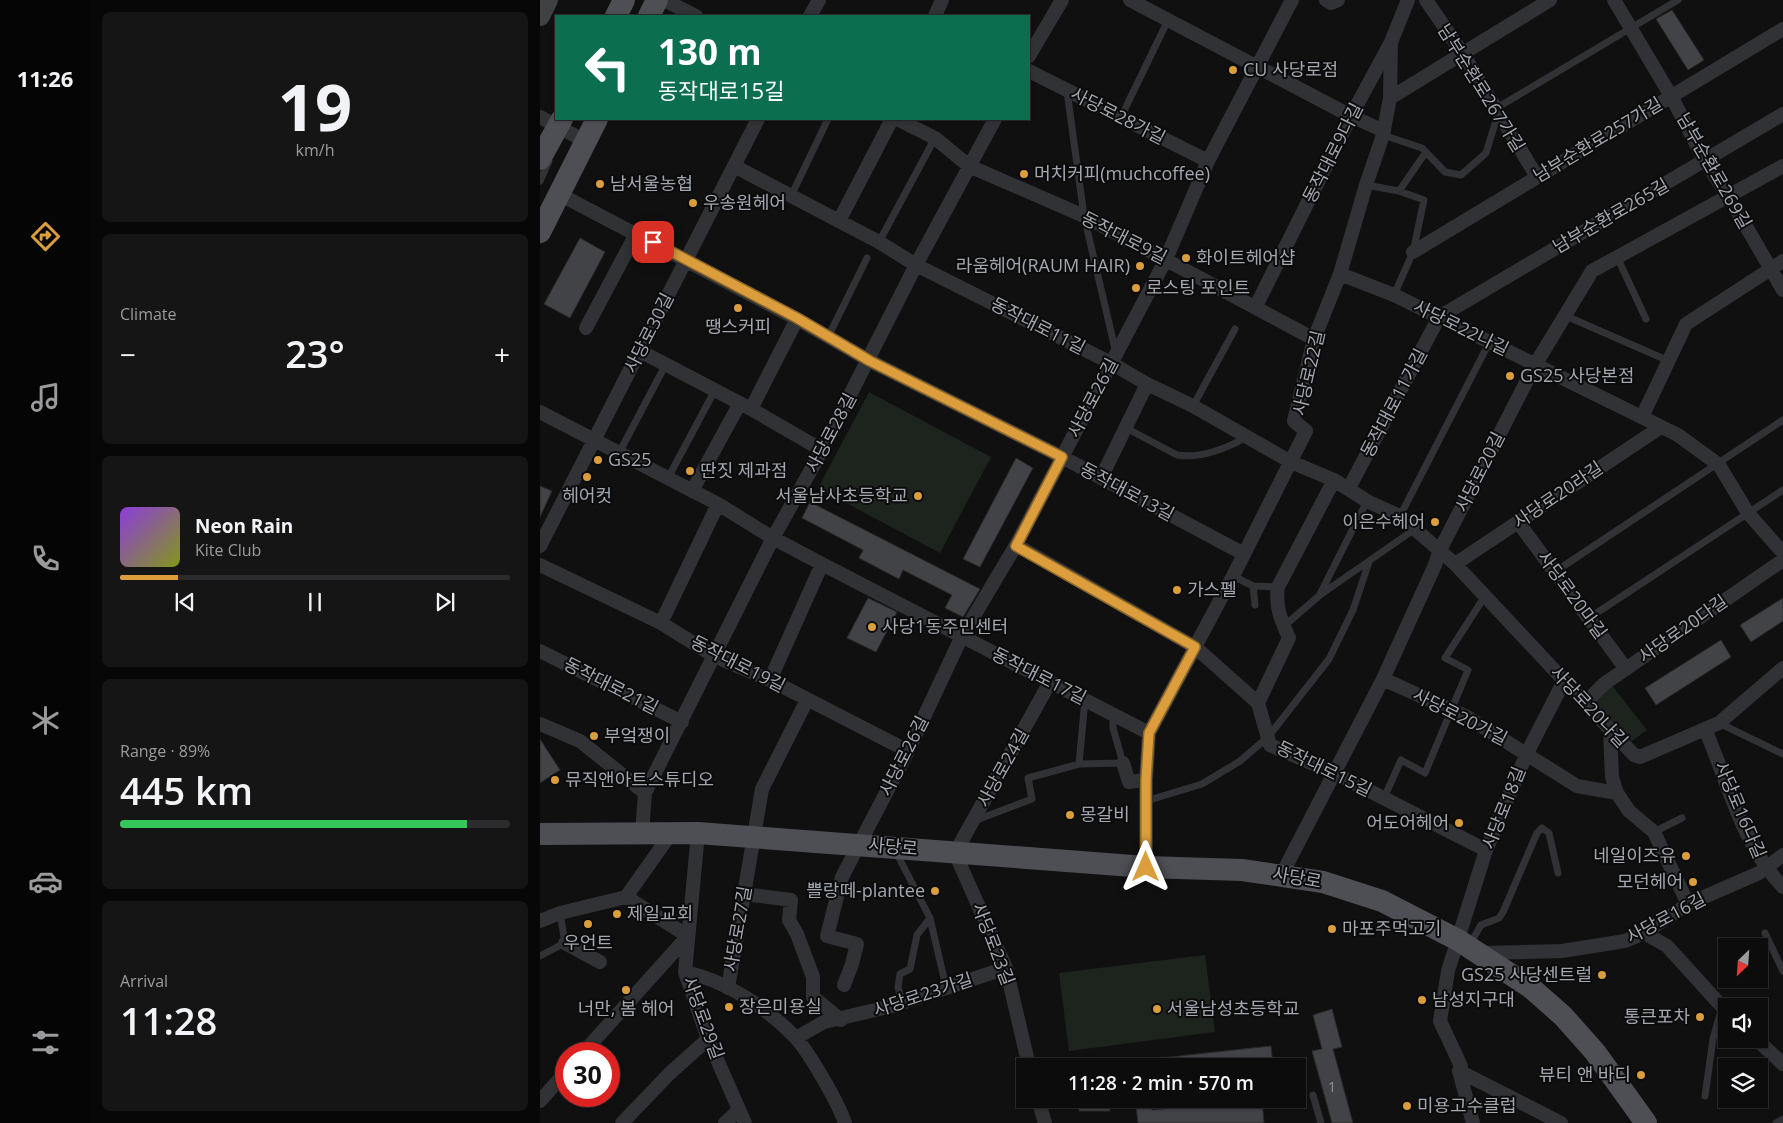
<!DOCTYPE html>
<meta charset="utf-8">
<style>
:root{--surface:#0c0c0d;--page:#151516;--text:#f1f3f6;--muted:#9a9b9d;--line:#2c2c2e;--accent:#dc9e3d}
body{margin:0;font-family:"Open Sans","Noto Sans KR",sans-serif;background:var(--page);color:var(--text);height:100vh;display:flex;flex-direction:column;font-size:19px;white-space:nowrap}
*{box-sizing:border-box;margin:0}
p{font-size:16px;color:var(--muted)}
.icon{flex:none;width:28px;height:28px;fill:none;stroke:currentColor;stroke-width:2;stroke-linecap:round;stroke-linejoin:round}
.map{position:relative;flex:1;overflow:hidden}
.panel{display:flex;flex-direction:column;gap:12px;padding:12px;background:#070707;width:450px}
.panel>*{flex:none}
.guide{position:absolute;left:15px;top:15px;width:475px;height:105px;border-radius:0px;box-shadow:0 1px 4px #0004,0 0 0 1px var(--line);background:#0b6e4f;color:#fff;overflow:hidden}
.needle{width:32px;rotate:205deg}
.controls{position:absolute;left:1178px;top:938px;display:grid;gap:10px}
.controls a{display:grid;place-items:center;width:50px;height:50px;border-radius:0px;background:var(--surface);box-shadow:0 1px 4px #0004,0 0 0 1px var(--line);font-size:25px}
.speed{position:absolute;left:15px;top:1042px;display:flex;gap:10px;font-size:25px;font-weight:700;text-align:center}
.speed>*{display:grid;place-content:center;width:65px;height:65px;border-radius:50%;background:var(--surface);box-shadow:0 1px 4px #0004,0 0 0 1px var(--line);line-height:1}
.speed .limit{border:8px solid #d22;background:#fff;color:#111}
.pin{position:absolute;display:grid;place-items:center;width:42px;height:42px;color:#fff;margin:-21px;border-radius:10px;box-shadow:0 2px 8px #0006}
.me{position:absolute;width:55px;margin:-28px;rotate:0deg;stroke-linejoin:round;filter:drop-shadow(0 0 4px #0008)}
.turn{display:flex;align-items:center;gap:18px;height:105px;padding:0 20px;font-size:22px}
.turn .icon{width:65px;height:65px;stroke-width:2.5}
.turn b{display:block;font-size:35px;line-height:42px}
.big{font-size:38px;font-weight:600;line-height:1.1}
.panel .widget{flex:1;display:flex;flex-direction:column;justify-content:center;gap:8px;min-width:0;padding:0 18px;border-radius:8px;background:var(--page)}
.panel .dial{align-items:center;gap:0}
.dial b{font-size:65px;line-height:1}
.song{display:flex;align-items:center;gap:15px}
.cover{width:60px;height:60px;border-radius:8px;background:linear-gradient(135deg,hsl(270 70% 55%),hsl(70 70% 35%))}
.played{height:5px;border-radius:2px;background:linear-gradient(90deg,var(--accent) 15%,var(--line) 15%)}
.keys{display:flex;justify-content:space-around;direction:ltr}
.heat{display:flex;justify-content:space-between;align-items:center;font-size:28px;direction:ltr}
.charge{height:8px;border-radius:4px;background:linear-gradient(90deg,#34c759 89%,var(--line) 0)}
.trip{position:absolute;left:476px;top:1058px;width:290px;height:50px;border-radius:0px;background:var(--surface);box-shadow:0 1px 4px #0004,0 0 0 1px var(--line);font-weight:600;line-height:50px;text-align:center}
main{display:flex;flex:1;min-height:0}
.tabs{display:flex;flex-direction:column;width:90px;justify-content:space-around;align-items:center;background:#050505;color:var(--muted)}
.tabs .icon{width:35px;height:35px}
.tabs .selected{color:var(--accent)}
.tabs b{font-size:22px;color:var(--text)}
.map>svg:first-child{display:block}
.green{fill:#1d231d}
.building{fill:#424346;stroke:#2a2a2d}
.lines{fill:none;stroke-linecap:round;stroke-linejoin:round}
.lane{stroke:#313235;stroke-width:7}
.street{stroke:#313235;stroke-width:14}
.secondary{stroke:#404145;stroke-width:20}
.primary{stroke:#4e4f54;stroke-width:22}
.route-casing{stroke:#8f6728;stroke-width:12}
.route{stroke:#dc9e3d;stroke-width:9}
.poi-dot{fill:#dc9e3d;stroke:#0b0b0c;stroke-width:2}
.labels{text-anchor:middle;stroke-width:4;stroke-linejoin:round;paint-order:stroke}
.number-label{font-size:15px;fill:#8b8e96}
.poi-label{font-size:18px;fill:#a3a7b0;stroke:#0b0b0c;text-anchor:start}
.street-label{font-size:18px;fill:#a3a7b0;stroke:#0b0b0c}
</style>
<main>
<nav class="tabs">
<b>11:26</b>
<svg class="icon selected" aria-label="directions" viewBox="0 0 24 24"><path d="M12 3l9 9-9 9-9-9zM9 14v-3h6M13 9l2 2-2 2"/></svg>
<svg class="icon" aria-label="music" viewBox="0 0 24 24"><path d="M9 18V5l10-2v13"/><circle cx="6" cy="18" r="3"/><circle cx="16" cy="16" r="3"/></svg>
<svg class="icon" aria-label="phone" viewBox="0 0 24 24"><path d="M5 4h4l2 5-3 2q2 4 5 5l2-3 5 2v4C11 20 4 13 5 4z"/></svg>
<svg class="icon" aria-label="climate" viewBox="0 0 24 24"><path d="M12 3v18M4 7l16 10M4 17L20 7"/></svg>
<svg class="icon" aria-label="car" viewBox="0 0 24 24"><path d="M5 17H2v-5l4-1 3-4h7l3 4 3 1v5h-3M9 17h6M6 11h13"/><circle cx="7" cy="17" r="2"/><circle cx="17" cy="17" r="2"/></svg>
<svg class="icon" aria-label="filters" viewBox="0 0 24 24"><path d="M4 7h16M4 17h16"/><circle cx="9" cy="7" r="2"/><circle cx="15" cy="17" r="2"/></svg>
</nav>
<section class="panel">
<div class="widget dial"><b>19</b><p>km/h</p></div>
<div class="widget"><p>Climate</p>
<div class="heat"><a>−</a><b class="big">23°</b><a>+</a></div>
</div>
<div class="widget">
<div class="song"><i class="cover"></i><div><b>Neon Rain</b><p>Kite Club</p></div></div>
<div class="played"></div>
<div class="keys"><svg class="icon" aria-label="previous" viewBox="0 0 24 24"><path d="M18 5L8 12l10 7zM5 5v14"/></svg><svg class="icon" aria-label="pause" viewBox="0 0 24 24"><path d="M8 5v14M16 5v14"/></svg><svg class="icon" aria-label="next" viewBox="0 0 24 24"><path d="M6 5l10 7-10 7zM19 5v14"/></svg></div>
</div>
<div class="widget"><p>Range · 89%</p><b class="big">445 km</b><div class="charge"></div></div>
<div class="widget"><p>Arrival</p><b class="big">11:28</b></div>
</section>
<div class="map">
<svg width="1243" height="1123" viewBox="0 0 1243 1123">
<rect width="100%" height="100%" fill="#101011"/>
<path class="green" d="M329 392 451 457 400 553 278 488Z
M1070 683 1107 730 1092 741 1054 703Z
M665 955 675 1032 529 1051 519 973Z"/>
<path class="building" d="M1132 10 1164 60 1148 70 1116 19Z
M40 238 65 252 30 318 4 304Z
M476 458 493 468 440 567 423 559Z
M0 486 12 491 0 517Z
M270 502 440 589 423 617 405 608 412 595 363 570 359 579 319 558 323 550 262 518Z
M328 598 357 612 336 652 307 638Z
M1243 598V621L1211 642 1200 625Z
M1181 640 1191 657 1116 705 1105 688Z
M0 739 20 770 0 783Z
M792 1009 802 1047 793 1049 813 1123H792L772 1051 782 1049 773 1015Z
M731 1046 733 1066H603L602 1060Z
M538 1099H610L612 1110 722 1099 724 1123H598L596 1105 570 1108V1111H539Z"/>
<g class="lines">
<path class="lane" d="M527 91 544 216 576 353
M955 109 1138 0
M581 117 628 20
M843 135 882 148 905 172 921 175 946 153 958 114
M0 181 9 161
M826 185 859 191 884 200 873 252 854 295
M859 191 886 152
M251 196 288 119
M339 242 395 138
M1077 257 1106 319
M1026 316 1129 361
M288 337 327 258
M653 406 695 329
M586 428 637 455C660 459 687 448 707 437
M79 453 126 364
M128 478 175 390
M860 516 950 341
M1016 571 1243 420
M693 576 713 586 715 605
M713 586 738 587
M780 594 827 501
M1049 618 1243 490
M744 626 780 595 875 529
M1179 723 1243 754
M539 764 545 700
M844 798 861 760 885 773 928 670 905 658 945 596
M606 801 662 784 700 761 728 737 789 659 813 610 829 562
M434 821 492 799 488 778 539 764 583 763 573 728V715
M1114 832 1142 818
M356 852 390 918 406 987
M1225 933 1243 971
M930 944 941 925 959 918 963 912 997 833 1002 828 1009 833 1018 873
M0 956 25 943 20 913
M362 1002 358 987 360 974 370 969 377 935 390 918
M773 1095 781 1123
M1165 1096 1173 1039 1182 1007
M1236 1123 1243 1119"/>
<path class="street" d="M124 0 156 16
M590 0 811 116 844 131
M786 0 791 3 798 0
M886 0 923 54 997 177
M1074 0 1131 96 1165 161 1189 197 1243 290
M270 16 279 0
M395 16 402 0
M489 56 522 0
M489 71 668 161
M850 98 1010 0
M0 117 45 141
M357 119 395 138 429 166 544 216 774 339
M194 166 339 242 376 265 571 363 607 384 653 406 751 462 794 480 827 501 860 516 915 564 1094 755 1100 757 1179 723 1243 668
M19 194 257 319 330 361 522 457 704 554
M299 221 352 119
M873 252 1243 29
M800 274 854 295 1138 435 1179 465 1208 513 1243 553
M716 306 811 116 851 42 868 0
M46 328 96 234
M100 351 211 409 282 450
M211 409 257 319
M0 412 178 504 233 538 282 564 609 733
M1102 417 1146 324 1243 261
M561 478 607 384
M809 488 899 317 1243 114
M152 491 200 403
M978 522 1086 669
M476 545 655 647 718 703 730 745 794 773 946 850
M0 546 218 119
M915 564 1121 427
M0 565 121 623 174 656 230 680 368 751
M121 623 178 504
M0 651 142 722
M843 679 927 717 1037 786 1077 793
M230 680 282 564
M718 703 749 638C741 620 735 607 738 587L794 480
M1045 703 1064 684 1243 560
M0 724 40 741 105 793
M1070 729 1072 777 1077 793 1089 811 1114 832 1148 904
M1165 729C1188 782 1202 845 1243 887
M583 763 589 782 606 780
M102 833 105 793 233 538 282 450 376 265 455 119
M158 833 145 972 168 1039 205 1123
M606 867V780L609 733 693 576 766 431 754 421 774 339 800 274 826 185 843 135 850 98 851 42
M742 874 843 679 895 565 900 550 995 365 1052 271 1243 166
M204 894 251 900 249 920 257 934 273 977V997L301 1020
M86 897 132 832
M0 921 20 913 86 897 148 936 42 1054
M1104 933 1127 946 1186 1011
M25 943 60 962
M940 953 1022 951 1085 941 1104 933 1148 904 1219 873 1243 855
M145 972C185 980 227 1008 255 1037 269 1052 299 1104 305 1123
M304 985 312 964 317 944 287 936 302 877 368 751 422 636 476 545 626 259 668 161 752 0
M188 988 222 789 267 700
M256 1038 284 1022 352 1006 466 968
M1216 1039 1243 1064
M489 1066 466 968 415 853 510 682
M919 1071 1021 1123
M498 1099 505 1123
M0 1101 26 1072
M82 1123 129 1074 168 1039
M185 1123 199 1110
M933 1123 919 1071 921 1066 900 1021 908 971 946 850 987 753 1024 681"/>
<path class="secondary" d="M0 16 8 0"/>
<path class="primary" d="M76 16 84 0
M109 16 117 0
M0 159 22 119
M0 232 57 119
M0 834 158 833 606 867 702 870 783 882 842 901 918 940 990 987 1023 1016 1055 1052 1106 1123"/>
</g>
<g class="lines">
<g class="route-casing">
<path id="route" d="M113 242 257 318 330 361 522 457 476 546 655 647 609 733 606 780V867"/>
</g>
<use href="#route" class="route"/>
</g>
<g class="poi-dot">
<circle cx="693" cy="70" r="5"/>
<circle cx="484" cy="174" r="5"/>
<circle cx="60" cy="184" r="5"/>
<circle cx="153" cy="203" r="5"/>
<circle cx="646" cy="258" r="5"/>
<circle cx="600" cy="266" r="5"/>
<circle cx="596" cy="288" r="5"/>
<circle cx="198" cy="308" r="5"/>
<circle cx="970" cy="376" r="5"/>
<circle cx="58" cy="460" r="5"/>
<circle cx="150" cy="471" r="5"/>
<circle cx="47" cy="477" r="5"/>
<circle cx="378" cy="496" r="5"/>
<circle cx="895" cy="522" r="5"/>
<circle cx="637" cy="590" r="5"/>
<circle cx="332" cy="627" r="5"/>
<circle cx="54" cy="736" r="5"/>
<circle cx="15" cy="780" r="5"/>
<circle cx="530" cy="815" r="5"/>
<circle cx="919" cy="823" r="5"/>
<circle cx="1146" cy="856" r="5"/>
<circle cx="1153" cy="882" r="5"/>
<circle cx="395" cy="891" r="5"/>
<circle cx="77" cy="914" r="5"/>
<circle cx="48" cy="924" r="5"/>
<circle cx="792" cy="929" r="5"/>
<circle cx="1062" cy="975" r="5"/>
<circle cx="86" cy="990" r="5"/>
<circle cx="882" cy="1000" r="5"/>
<circle cx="189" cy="1007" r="5"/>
<circle cx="617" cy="1009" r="5"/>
<circle cx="1160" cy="1017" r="5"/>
<circle cx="1101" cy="1075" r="5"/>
<circle cx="867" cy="1106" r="5"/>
</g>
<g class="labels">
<g class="number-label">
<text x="792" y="1092">1</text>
</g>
<g class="poi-label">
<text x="703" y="76">CU 사당로점</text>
<text x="494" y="180">머치커피(muchcoffee)</text>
<text x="70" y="190">남서울농협</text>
<text x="163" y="209">우송원헤어</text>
<text x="656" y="264">화이트헤어샵</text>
<text x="590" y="272" text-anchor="end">라움헤어(RAUM HAIR)</text>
<text x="606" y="294">로스팅 포인트</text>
<text x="198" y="333" text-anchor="middle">땡스커피</text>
<text x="980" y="382">GS25 사당본점</text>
<text x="68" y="466">GS25</text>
<text x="160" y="477">딴짓 제과점</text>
<text x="47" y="502" text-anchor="middle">헤어컷</text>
<text x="368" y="502" text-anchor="end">서울남사초등학교</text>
<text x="885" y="528" text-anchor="end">이은수헤어</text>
<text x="647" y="596">가스펠</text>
<text x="342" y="633">사당1동주민센터</text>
<text x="64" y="742">부엌쟁이</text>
<text x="25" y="786">뮤직앤아트스튜디오</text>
<text x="540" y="821">몽갈비</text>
<text x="909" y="829" text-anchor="end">어도어헤어</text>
<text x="1136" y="862" text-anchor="end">네일이즈유</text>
<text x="1143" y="888" text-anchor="end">모던헤어</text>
<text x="385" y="897" text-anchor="end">쁠랑떼-plantee</text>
<text x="87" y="920">제일교회</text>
<text x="802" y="935">마포주먹고기</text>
<text x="48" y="949" text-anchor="middle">우언트</text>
<text x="1052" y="981" text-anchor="end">GS25 사당센트럴</text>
<text x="892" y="1006">남성지구대</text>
<text x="199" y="1013">장은미용실</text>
<text x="86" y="1015" text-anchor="middle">너만, 봄 헤어</text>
<text x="627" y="1015">서울남성초등학교</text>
<text x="1150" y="1023" text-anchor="end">통큰포차</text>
<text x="1091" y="1081" text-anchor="end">뷰티 앤 바디</text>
<text x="877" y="1112">미용고수클럽</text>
</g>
<g class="street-label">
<text transform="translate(941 88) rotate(58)" y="6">남부순환로267가길</text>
<text transform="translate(578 116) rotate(27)" y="6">사당로28가길</text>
<text transform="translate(1058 140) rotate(-31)" y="6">남부순환로257가길</text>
<text transform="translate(793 153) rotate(-63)" y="6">동작대로9다길</text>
<text transform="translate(1174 171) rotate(60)" y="6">남부순환로269길</text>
<text transform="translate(1071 216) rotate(-30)" y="6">남부순환로265길</text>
<text transform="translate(584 238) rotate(27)" y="6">동작대로9길</text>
<text transform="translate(498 326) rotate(27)" y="6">동작대로11길</text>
<text transform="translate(921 328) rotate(26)" y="6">사당로22나길</text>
<text transform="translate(109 333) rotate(-63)" y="6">사당로30길</text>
<text transform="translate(769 373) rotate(-77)" y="6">사당로22길</text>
<text transform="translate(553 398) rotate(-62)" y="6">사당로26길</text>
<text transform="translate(854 403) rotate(-62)" y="6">동작대로11가길</text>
<text transform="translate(291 433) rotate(-62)" y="6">사당로28길</text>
<text transform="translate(940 472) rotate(-63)" y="6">사당로20길</text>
<text transform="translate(587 492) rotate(28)" y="6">동작대로13길</text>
<text transform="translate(1018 495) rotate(-34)" y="6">사당로20라길</text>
<text transform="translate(1032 595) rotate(54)" y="6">사당로20마길</text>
<text transform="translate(1143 629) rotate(-35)" y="6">사당로20다길</text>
<text transform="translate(198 664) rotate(27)" y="6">동작대로19길</text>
<text transform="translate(499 676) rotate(27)" y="6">동작대로17길</text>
<text transform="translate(71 686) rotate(27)" y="6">동작대로21길</text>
<text transform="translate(1049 707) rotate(47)" y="6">사당로20나길</text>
<text transform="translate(920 717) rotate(27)" y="6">사당로20가길</text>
<text transform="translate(364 756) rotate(-63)" y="6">사당로26길</text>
<text transform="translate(463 768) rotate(-61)" y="6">사당로24길</text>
<text transform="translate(784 769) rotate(26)" y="6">동작대로15길</text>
<text transform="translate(964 808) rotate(-68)" y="6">사당로18길</text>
<text transform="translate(1200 810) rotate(67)" y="6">사당로16다길</text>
<text transform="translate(353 847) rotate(5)" y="6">사당로</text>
<text transform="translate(757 878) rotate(10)" y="6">사당로</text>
<text transform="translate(1126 918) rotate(-28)" y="6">사당로16길</text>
<text transform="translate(198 929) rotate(-80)" y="6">사당로27길</text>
<text transform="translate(453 944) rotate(69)" y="6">사당로23길</text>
<text transform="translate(383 995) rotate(-18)" y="6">사당로23가길</text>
<text transform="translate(163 1018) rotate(70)" y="6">사당로29길</text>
</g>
</g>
</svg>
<div class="controls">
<a><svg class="needle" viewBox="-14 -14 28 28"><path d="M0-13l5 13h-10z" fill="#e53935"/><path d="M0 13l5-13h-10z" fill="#9a9b9d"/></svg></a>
<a><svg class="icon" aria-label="sound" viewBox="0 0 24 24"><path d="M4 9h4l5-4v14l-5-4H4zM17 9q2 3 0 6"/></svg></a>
<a><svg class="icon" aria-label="layers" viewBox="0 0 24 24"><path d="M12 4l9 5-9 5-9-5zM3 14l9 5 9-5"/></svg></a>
</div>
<div class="speed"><div class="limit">30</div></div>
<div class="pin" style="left:113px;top:242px;background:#d93025"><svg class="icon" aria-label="arrive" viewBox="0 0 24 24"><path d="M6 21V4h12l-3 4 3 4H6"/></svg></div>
<svg class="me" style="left:606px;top:867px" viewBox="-20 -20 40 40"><path d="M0-17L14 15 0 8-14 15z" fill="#dc9e3d" stroke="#fff" stroke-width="4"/></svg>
<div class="trip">11:28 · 2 min · 570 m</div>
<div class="guide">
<div class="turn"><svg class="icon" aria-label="left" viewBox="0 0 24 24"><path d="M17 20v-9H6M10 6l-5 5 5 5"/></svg><div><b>130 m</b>동작대로15길</div></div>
</div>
</div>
</main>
